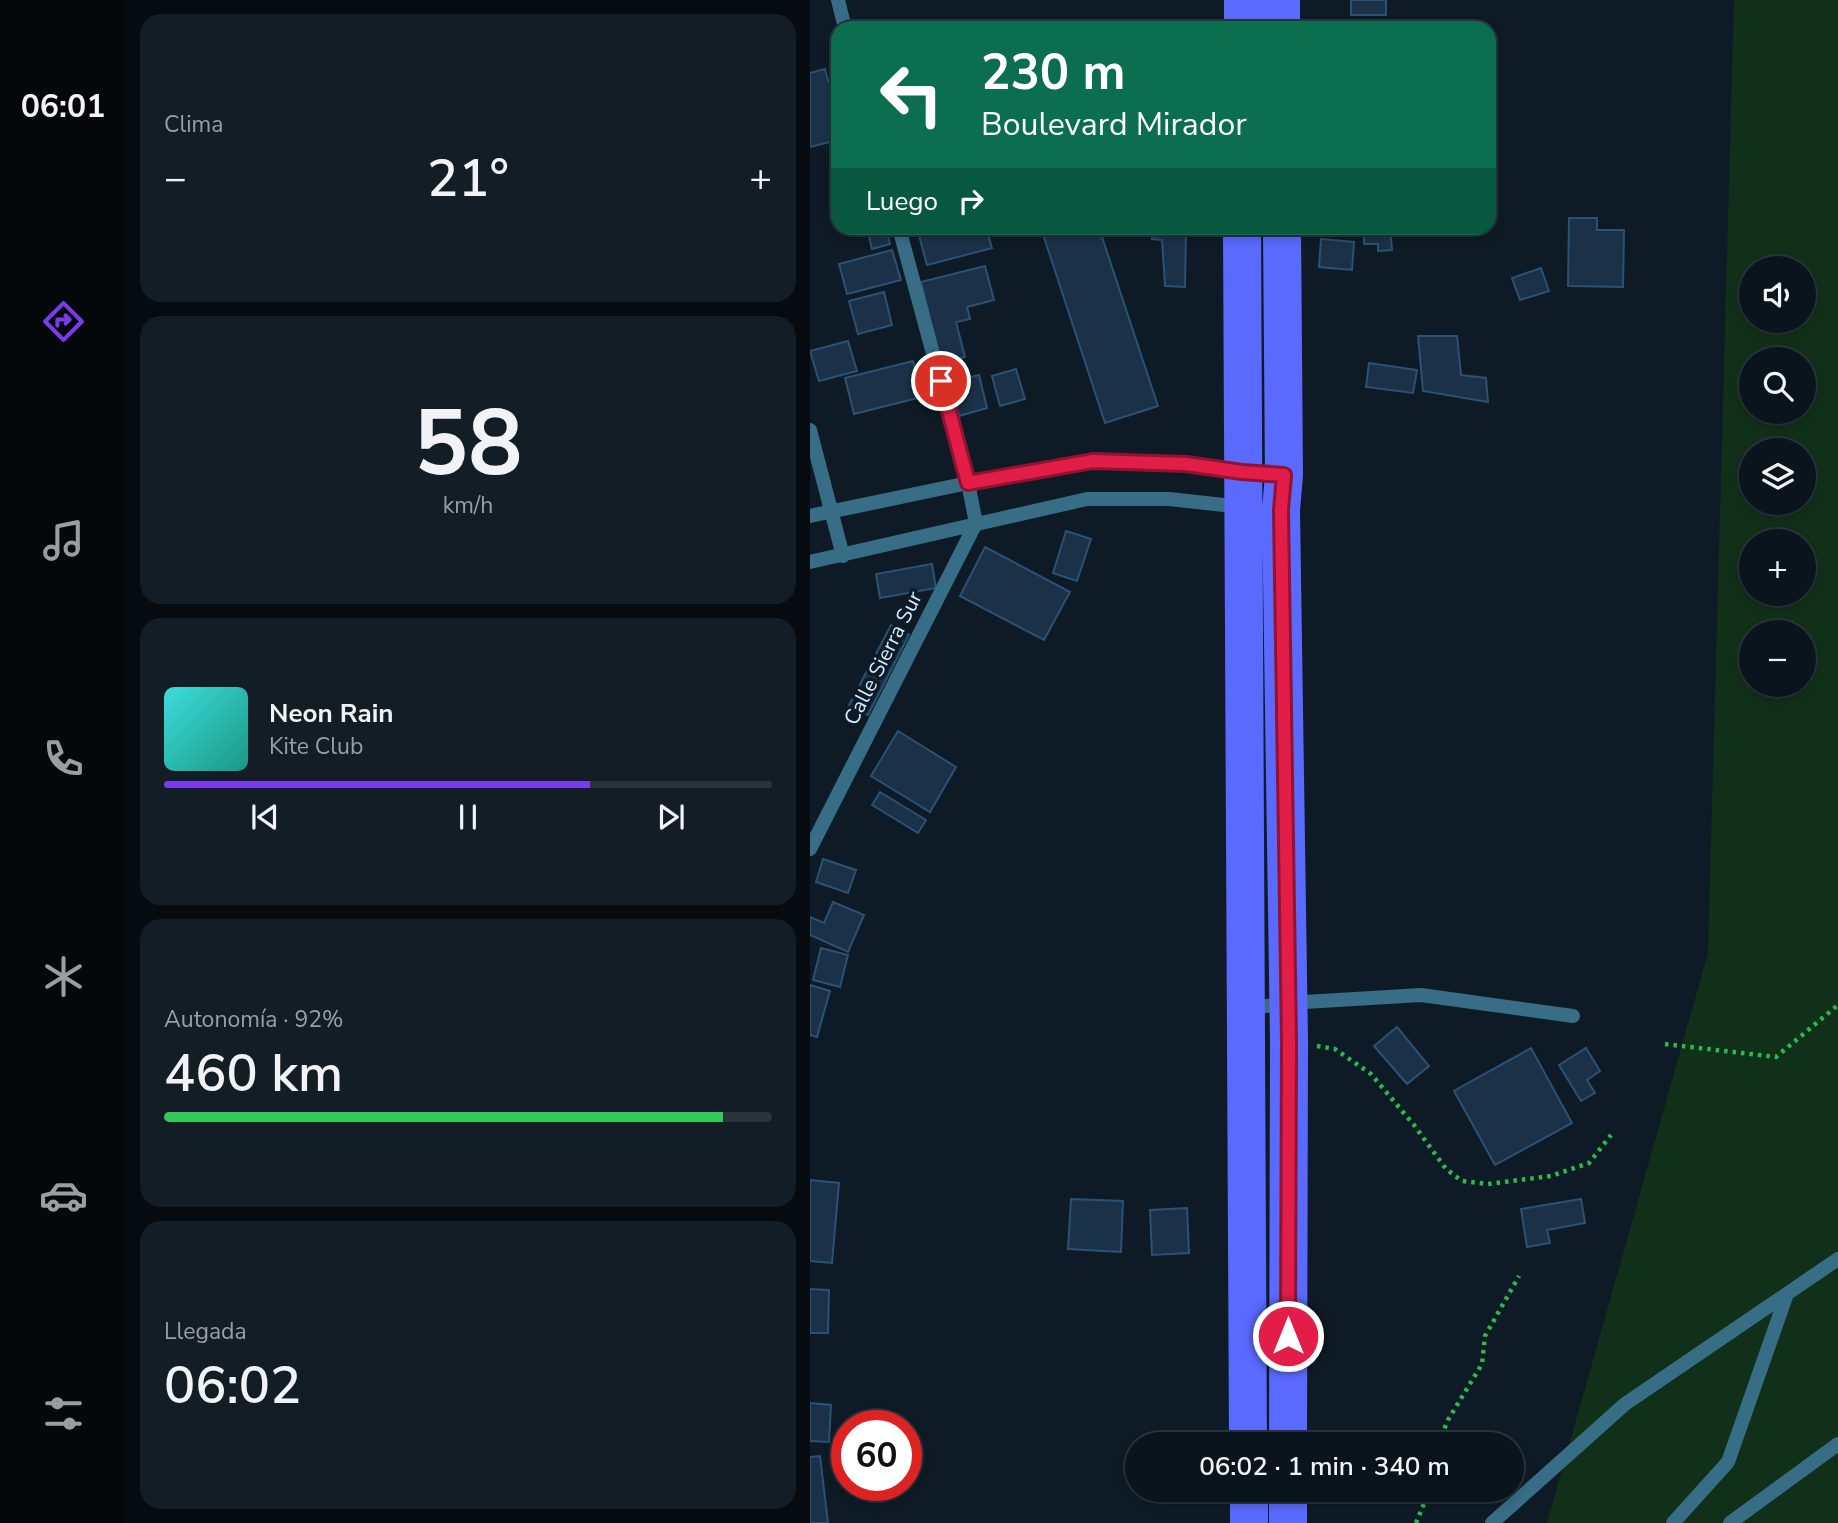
<!DOCTYPE html>
<html lang="es">
<meta charset="utf-8">
<style>
:root{--surface:#0a141c;--page:#131d25;--text:#f1f3f6;--muted:#999ea3;--line:#2a333b;--accent:#7c3aed}
body{margin:0;font-family:"Nunito Sans",sans-serif;background:var(--page);color:var(--text);height:100vh;display:flex;flex-direction:column;font-size:26px;white-space:nowrap}
*{box-sizing:border-box;margin:0}
p{font-size:23px;color:var(--muted)}
.icon{flex:none;width:38px;height:38px;fill:none;stroke:currentColor;stroke-width:2;stroke-linecap:round;stroke-linejoin:round}
.map{position:relative;flex:1;overflow:hidden}
.sheet{display:flex;flex-direction:column;gap:14px;padding:14px;background:#060b0f;width:684px}
.sheet>*{flex:none}
.hud{position:absolute;left:21px;top:21px;width:665px;height:214px;border-radius:21px;box-shadow:0 4px 10px #0003,0 0 0 2px var(--line);background:#0b6e4f;color:#fff;overflow:hidden}
.fabs{position:absolute;left:929px;top:256px;display:grid;gap:14px}
.fabs a{display:grid;place-items:center;width:77px;height:77px;border-radius:50%;background:var(--surface);box-shadow:0 4px 10px #0003,0 0 0 2px var(--line);font-size:35px}
.speed{position:absolute;left:21px;top:1410px;display:flex;gap:14px;font-size:35px;font-weight:700;text-align:center}
.speed>*{display:grid;place-content:center;width:91px;height:91px;border-radius:50%;background:var(--surface);box-shadow:0 4px 10px #0003,0 0 0 2px var(--line);line-height:1}
.speed .limit{border:10px solid #d22;background:#fff;color:#111}
.pin{position:absolute;display:grid;place-items:center;width:60px;height:60px;color:#fff;margin:-30px;border:4px solid #fff;border-radius:50%;box-shadow:0 2px 7px #0007}
.me{position:absolute;width:77px;margin:-38px;rotate:0deg;stroke-linejoin:round;filter:drop-shadow(0 0 5px #0008)}
.turn{display:flex;align-items:center;gap:24px;height:147px;padding:0 35px;font-size:32px}
.turn .icon{width:91px;height:91px;stroke-width:2.5}
.turn b{display:block;font-size:49px;line-height:60px}
.then{display:flex;align-items:center;height:66px;padding:0 35px;background:#0003;gap:14px;font-size:26px}
.big{font-size:52px;font-weight:600;line-height:1.1}
.sheet .widget{flex:1;display:flex;flex-direction:column;justify-content:center;gap:10px;min-width:0;padding:0 24px;border-radius:21px;background:var(--page)}
.sheet .dial{align-items:center;gap:0}
.dial b{font-size:91px;line-height:1}
.song{display:flex;align-items:center;gap:21px}
.cover{width:84px;height:84px;border-radius:10px;background:linear-gradient(135deg,hsl(180 70% 55%),hsl(170 70% 35%))}
.played{height:7px;border-radius:4px;background:linear-gradient(90deg,var(--accent) 70%,var(--line) 70%)}
.keys{display:flex;justify-content:space-around;direction:ltr}
.heat{display:flex;justify-content:space-between;align-items:center;font-size:38px;direction:ltr}
.charge{height:10px;border-radius:5px;background:linear-gradient(90deg,#34c759 92%,var(--line) 0)}
.trip{position:absolute;left:315px;top:1432px;width:399px;height:70px;border-radius:35px;background:var(--surface);box-shadow:0 4px 10px #0003,0 0 0 2px var(--line);font-weight:600;line-height:70px;text-align:center}
main{display:flex;flex:1;min-height:0}
.tab-bar{display:flex;flex-direction:column;width:126px;justify-content:space-around;align-items:center;background:#04080b;color:var(--muted)}
.tab-bar .icon{width:49px;height:49px}
.tab-bar .on{color:var(--accent)}
.tab-bar b{font-size:32px;color:var(--text)}
.map>svg:first-child{display:block}
.green{fill:#113019;fill-rule:evenodd}
.building{fill:#1a3147;stroke:#2b5174;stroke-width:2}
.lines{fill:none;stroke-linecap:round;stroke-linejoin:round}
.path{stroke:#2cba4b;stroke-width:4.5;stroke-dasharray:3.5 5;stroke-linecap:butt}
.service{stroke:#386d86;stroke-width:14}
.minor{stroke:#386d86;stroke-width:14}
.primary{stroke:#5a6aff;stroke-width:38}
.route-casing{stroke:#92132f;stroke-width:18}
.route{stroke:#e11d48;stroke-width:12}
.labels{text-anchor:middle;stroke-width:7;stroke-linejoin:round;paint-order:stroke}
.street-label{font-size:21px;fill:#d3eeff;stroke:#0e1b26}
</style>
<main>
<nav class="tab-bar">
<b>06:01</b>
<svg class="icon on" aria-label="directions" viewBox="0 0 24 24"><path d="M12 3l9 9-9 9-9-9zM9 14v-3h6M13 9l2 2-2 2"/></svg>
<svg class="icon" aria-label="music" viewBox="0 0 24 24"><path d="M9 18V5l10-2v13"/><circle cx="6" cy="18" r="3"/><circle cx="16" cy="16" r="3"/></svg>
<svg class="icon" aria-label="phone" viewBox="0 0 24 24"><path d="M5 4h4l2 5-3 2q2 4 5 5l2-3 5 2v4C11 20 4 13 5 4z"/></svg>
<svg class="icon" aria-label="climate" viewBox="0 0 24 24"><path d="M12 3v18M4 7l16 10M4 17L20 7"/></svg>
<svg class="icon" aria-label="car" viewBox="0 0 24 24"><path d="M5 17H2v-5l4-1 3-4h7l3 4 3 1v5h-3M9 17h6M6 11h13"/><circle cx="7" cy="17" r="2"/><circle cx="17" cy="17" r="2"/></svg>
<svg class="icon" aria-label="filters" viewBox="0 0 24 24"><path d="M4 7h16M4 17h16"/><circle cx="9" cy="7" r="2"/><circle cx="15" cy="17" r="2"/></svg>
</nav>
<section class="sheet">
<div class="widget"><p>Clima</p>
<div class="heat"><a>−</a><b class="big">21°</b><a>+</a></div>
</div>
<div class="widget dial"><b>58</b><p>km/h</p></div>
<div class="widget">
<div class="song"><i class="cover"></i><div><b>Neon Rain</b><p>Kite Club</p></div></div>
<div class="played"></div>
<div class="keys"><svg class="icon" aria-label="previous" viewBox="0 0 24 24"><path d="M18 5L8 12l10 7zM5 5v14"/></svg><svg class="icon" aria-label="pause" viewBox="0 0 24 24"><path d="M8 5v14M16 5v14"/></svg><svg class="icon" aria-label="next" viewBox="0 0 24 24"><path d="M6 5l10 7-10 7zM19 5v14"/></svg></div>
</div>
<div class="widget"><p>Autonomía · 92%</p><b class="big">460 km</b><div class="charge"></div></div>
<div class="widget"><p>Llegada</p><b class="big">06:02</b></div>
</section>
<div class="map">
<svg width="1028" height="1523" viewBox="0 0 1028 1523">
<rect width="100%" height="100%" fill="#0e1b26"/>
<path class="green" d="M924 0H1028V1523H737L898 953ZM942 268H994V320H942ZM942 359H994V411H942ZM942 450H994V502H942ZM942 541H994V593H942ZM942 632H994V684H942Z"/>
<path class="building" d="M541 0H576V15H541Z
M15 69 18 81 25 79 28 90V140L0 147V73Z
M759 218H787V230H814L813 287 758 286Z
M57 228H76L80 244 62 249Z
M107 228H176L182 248 117 265Z
M231 228H289L348 406 295 423Z
M343 228H376L375 287 355 286 352 240 342 239Z
M554 228H580L582 250 568 251V244H554Z
M511 239 544 242 542 270 509 267Z
M82 250 91 280 37 294 29 264Z
M175 266 184 300 157 307 160 319 146 322 155 357 131 363 111 282Z
M731 268 739 291 710 300 702 278Z
M74 292 82 325 48 334 39 301Z
M608 336H647L651 375 676 378 678 402 613 391Z
M38 341 47 371 9 381 0 351Z
M103 361 112 397 44 414 35 378Z
M559 363 607 370 603 393 556 387Z
M206 369 215 399 190 406 182 376Z
M169 375 177 408 149 416 139 382Z
M256 531 281 539 267 581 243 573Z
M175 547 260 592 234 640 150 596Z
M122 564 126 588 70 598 66 574Z
M81 625 99 635 58 715 39 705Z
M88 731 146 767 120 812 61 776Z
M70 792 116 820 108 833 62 805Z
M13 859 46 870 38 893 6 882Z
M23 902 54 915 38 952 0 935V917L14 923Z
M11 948 38 955 30 987 3 980Z
M0 985 20 991 7 1037 0 1035Z
M587 1027 619 1066 597 1084 564 1046Z
M721 1048 762 1123 685 1165 644 1091Z
M776 1048 790 1071 777 1080 785 1093 771 1101 749 1065Z
M0 1180 29 1183 22 1263 0 1261Z
M261 1199 313 1201 311 1252 258 1249Z
M771 1199 775 1223 737 1230 740 1243 717 1247 711 1209Z
M377 1208 379 1253 342 1255 340 1210Z
M0 1289 19 1290 18 1333H0Z
M0 1403 21 1405 19 1442 0 1441Z
M10 1456 18 1523H0V1457Z"/>
<g class="lines">
<path class="path" d="M855 1044 966 1057 1028 1005
M507 1046 525 1049 561 1074 604 1125 636 1169 652 1181 678 1184 741 1176 779 1163 801 1135
M628 1444 638 1420 672 1364 675 1336 709 1276
M606 1523 620 1489"/>
<path class="service" d="M436 1009 478 1003 611 995 763 1016"/>
<path class="minor" d="M28 0 35 28
M0 430 33 556
M0 516 158 483 283 461 376 464 432 472 472 475
M0 562 277 499H359L432 507
M0 849 166 523 158 483 89 228
M682 1523 815 1404 1028 1259
M863 1523 918 1462 977 1294
M920 1523 1028 1444"/>
<path class="primary" d="M471 0V28
M433 28V0
M432 228 438 1444
M472 228 474 475 471 510 479 1041 478 1444
M439 1489V1523
M478 1523V1489"/>
</g>
<g class="lines">
<g class="route-casing">
<path id="route" d="M131 381 158 483 283 461 376 464 432 472 474 475 471 510 479 1041 478 1336"/>
</g>
<use href="#route" class="route"/>
</g>
<g class="labels">
<g class="street-label">
<text transform="translate(73 658) rotate(-63)" y="7">Calle Sierra Sur</text>
</g>
</g>
</svg>
<div class="fabs">
<a><svg class="icon" aria-label="sound" viewBox="0 0 24 24"><path d="M4 9h4l5-4v14l-5-4H4zM17 9q2 3 0 6"/></svg></a>
<a><svg class="icon" aria-label="search" viewBox="0 0 24 24"><circle cx="10" cy="10" r="6"/><path d="M15 15l6 6"/></svg></a>
<a><svg class="icon" aria-label="layers" viewBox="0 0 24 24"><path d="M12 4l9 5-9 5-9-5zM3 14l9 5 9-5"/></svg></a>
<a>+</a>
<a>−</a>
</div>
<div class="speed"><div class="limit">60</div></div>
<div class="pin" style="left:131px;top:381px;background:#d93025"><svg class="icon" aria-label="arrive" viewBox="0 0 24 24"><path d="M6 21V4h12l-3 4 3 4H6"/></svg></div>
<svg class="me" style="left:478px;top:1336px" viewBox="-20 -20 40 40"><circle r="17" fill="#e11d48" stroke="#fff" stroke-width="3"/><path d="M0-11L8 9 0 5-8 9z" fill="#fff"/></svg>
<div class="trip">06:02 · 1 min · 340 m</div>
<div class="hud">
<div class="turn"><svg class="icon" aria-label="left" viewBox="0 0 24 24"><path d="M17 20v-9H6M10 6l-5 5 5 5"/></svg><div><b>230 m</b>Boulevard Mirador</div></div>
<div class="then">Luego<svg class="icon" aria-label="right" viewBox="0 0 24 24"><path d="M7 20v-9h11M14 6l5 5-5 5"/></svg></div>
</div>
</div>
</main>
